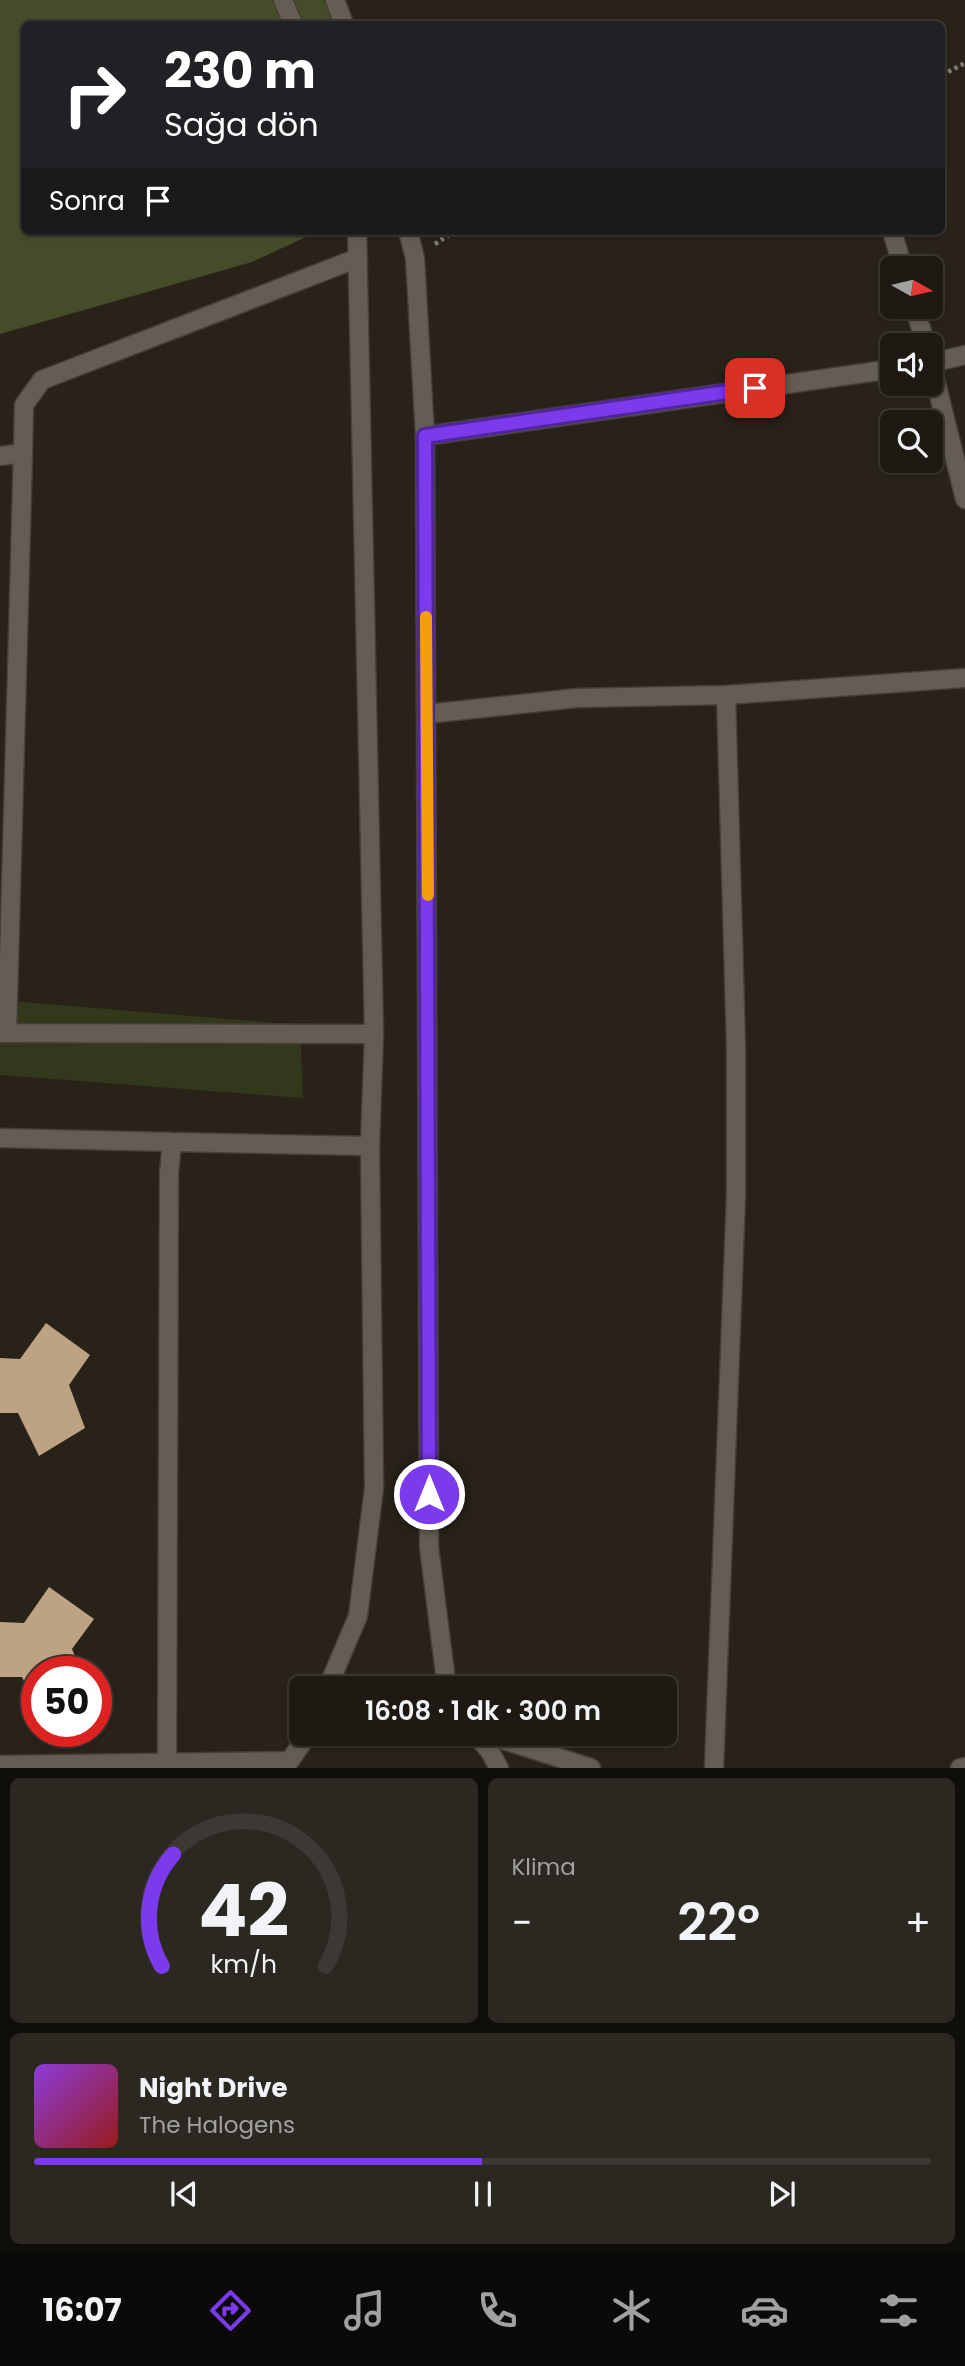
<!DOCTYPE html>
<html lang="tr">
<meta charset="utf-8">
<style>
:root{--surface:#1e1a13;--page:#2b2721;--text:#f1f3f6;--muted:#a1a1a0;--line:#3c3833;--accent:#7c3aed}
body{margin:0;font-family:Poppins,sans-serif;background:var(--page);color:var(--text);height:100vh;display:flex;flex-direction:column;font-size:26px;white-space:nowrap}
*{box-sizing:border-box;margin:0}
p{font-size:23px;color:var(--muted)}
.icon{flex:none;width:38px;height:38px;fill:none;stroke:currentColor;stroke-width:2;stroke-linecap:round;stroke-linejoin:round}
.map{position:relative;height:1768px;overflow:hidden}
.side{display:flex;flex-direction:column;gap:10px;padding:10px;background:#100e0a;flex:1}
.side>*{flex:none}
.top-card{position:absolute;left:21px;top:21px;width:924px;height:214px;border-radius:10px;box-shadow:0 2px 5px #0004,0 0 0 2px var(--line);background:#202124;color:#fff;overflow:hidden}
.needle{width:46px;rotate:98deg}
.buttons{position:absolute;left:880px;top:256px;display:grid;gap:14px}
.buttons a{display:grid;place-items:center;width:63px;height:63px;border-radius:10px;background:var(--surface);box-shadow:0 2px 5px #0004,0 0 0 2px var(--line);font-size:35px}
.speed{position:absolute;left:21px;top:1656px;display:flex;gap:14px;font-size:35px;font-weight:700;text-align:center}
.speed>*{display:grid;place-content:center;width:91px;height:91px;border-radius:50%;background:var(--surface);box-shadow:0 2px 5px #0004,0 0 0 2px var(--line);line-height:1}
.speed .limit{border:10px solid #d22;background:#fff;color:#111}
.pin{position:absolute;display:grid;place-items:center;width:60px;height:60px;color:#fff;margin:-30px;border-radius:14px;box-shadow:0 4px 10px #0006}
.me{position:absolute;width:77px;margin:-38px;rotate:0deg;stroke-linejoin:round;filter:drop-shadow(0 0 5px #0008)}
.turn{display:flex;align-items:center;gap:24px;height:147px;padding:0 28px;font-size:32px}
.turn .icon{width:91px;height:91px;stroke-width:2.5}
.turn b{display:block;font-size:49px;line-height:60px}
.then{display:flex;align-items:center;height:66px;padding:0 28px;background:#0003;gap:14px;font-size:26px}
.big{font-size:52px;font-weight:600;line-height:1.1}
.side .tile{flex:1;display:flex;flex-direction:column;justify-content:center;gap:10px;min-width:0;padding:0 24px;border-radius:10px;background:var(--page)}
.side .dial{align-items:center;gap:0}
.dial svg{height:182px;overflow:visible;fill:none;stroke:var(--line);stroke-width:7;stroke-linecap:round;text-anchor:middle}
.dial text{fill:var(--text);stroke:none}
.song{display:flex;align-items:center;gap:21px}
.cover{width:84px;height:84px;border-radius:10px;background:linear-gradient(135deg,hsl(270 70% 55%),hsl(0 70% 35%))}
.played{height:7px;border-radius:4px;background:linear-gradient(90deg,var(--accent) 50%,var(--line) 50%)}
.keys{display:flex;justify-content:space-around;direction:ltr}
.heat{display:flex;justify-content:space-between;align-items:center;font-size:38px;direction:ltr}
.side .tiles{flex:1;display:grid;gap:10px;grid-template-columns:1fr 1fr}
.tile:last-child{grid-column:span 2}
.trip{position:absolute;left:289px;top:1676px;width:388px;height:70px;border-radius:10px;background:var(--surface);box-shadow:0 2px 5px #0004,0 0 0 2px var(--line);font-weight:600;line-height:70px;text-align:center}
.dock{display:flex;height:112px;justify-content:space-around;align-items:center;background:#0c0a08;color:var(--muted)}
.dock .icon{width:49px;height:49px}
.dock .on{color:var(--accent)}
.dock b{font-size:32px;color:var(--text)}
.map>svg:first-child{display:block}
.green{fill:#33371b}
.forest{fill:#464c2a}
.building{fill:#bda383}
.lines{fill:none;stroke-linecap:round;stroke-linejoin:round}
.street-casing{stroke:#453f39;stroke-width:21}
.secondary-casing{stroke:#453f39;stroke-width:21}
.path{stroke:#7f7a72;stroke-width:4.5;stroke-dasharray:3.5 3.5;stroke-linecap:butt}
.street{stroke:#645d53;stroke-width:18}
.secondary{stroke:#645d53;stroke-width:18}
.route-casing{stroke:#51269a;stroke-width:18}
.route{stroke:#7c3aed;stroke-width:12}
.slow{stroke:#f59e0b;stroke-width:12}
</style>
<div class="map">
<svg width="965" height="1768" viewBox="0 0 965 1768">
<rect width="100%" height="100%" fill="#282219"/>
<path class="green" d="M0 1000 300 1025 303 1098 0 1075Z"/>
<path class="forest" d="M0 0H323L352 24H24V231H319L252 262 0 334Z"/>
<path class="building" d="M46 1323 90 1355 69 1385 85 1428 39 1456 18 1413H0V1358L20 1359Z
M49 1587 94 1619 72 1649 81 1671H37V1707L22 1677H0V1622L24 1623Z"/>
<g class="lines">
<g class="street-casing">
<path id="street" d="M892 231 903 268
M914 306 926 345
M931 363 965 499
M931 363 965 355
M425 436 892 369
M0 456 23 453 24 405 42 380 358 258
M427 714 577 698 726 695 965 678
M0 1033 374 1034
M7 1033 23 453
M0 1138 172 1142 169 1173 167 1762
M172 1142 370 1146
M714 1768 736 1196V1046L726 695"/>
</g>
<g class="secondary-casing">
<path id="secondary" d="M283 0 293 24
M335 0 344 24
M408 231 415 258 425 436 429 1547 447 1689
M327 1689 358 1616 374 1488 370 1146 374 1034 357 231
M475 1734 489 1750 499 1768
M485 1734 591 1768
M0 1765 288 1761
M285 1768 308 1734
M960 1768 965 1767"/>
</g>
<path class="path" d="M942 75 965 63
M435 244 455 231"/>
<use href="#street" class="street"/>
<use href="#secondary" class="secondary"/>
</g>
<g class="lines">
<g class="route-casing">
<path id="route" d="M429 1494 425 436 755 388"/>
</g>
<use href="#route" class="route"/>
<path class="slow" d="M426 617 428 895"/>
</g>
</svg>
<div class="buttons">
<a><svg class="needle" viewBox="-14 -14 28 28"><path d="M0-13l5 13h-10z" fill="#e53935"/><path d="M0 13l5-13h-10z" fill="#a1a1a0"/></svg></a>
<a><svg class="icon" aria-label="sound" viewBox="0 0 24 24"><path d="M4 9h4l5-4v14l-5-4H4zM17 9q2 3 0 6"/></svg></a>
<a><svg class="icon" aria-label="search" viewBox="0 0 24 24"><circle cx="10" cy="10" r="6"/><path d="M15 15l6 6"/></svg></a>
</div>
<div class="speed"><div class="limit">50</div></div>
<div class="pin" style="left:755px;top:388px;background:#d93025"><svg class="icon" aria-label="arrive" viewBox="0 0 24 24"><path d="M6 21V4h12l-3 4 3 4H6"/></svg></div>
<svg class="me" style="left:429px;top:1494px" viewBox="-20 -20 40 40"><circle r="17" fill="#7c3aed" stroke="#fff" stroke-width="3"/><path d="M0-11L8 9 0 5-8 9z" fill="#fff"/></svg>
<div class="trip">16:08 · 1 dk · 300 m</div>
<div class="top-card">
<div class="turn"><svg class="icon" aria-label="right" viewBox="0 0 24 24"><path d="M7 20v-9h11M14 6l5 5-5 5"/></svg><div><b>230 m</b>Sağa dön</div></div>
<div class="then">Sonra<svg class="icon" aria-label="arrive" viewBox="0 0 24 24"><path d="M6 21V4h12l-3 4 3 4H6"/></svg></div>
</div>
</div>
<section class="side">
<div class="tiles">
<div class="tile dial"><svg viewBox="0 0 100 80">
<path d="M14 69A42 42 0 1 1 86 69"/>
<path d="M14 69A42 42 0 0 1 19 20" stroke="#7c3aed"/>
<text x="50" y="56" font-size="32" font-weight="700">42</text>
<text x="50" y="72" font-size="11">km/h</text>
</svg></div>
<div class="tile"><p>Klima</p>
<div class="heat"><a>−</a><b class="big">22°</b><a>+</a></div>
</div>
<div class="tile">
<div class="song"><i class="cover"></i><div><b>Night Drive</b><p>The Halogens</p></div></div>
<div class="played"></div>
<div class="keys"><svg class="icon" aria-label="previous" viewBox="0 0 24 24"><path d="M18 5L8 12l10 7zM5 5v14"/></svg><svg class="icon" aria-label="pause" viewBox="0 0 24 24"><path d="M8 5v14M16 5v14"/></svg><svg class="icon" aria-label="next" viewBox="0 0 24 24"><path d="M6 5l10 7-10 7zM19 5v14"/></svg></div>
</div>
</div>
</section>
<nav class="dock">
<b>16:07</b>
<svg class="icon on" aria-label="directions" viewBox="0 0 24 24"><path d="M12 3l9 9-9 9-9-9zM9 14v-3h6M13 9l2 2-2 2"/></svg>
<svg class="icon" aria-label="music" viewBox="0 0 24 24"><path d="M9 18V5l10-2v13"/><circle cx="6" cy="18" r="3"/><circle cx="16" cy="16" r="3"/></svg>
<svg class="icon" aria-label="phone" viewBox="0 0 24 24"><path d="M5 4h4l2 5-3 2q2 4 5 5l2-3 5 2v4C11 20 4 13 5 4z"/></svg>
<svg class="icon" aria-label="climate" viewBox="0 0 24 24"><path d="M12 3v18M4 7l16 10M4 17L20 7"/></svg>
<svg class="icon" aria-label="car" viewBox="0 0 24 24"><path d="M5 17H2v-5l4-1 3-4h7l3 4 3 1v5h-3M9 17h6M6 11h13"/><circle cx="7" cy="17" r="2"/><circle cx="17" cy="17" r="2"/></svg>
<svg class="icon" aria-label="filters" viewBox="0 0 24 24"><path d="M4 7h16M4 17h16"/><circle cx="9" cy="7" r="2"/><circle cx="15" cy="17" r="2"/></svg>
</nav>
